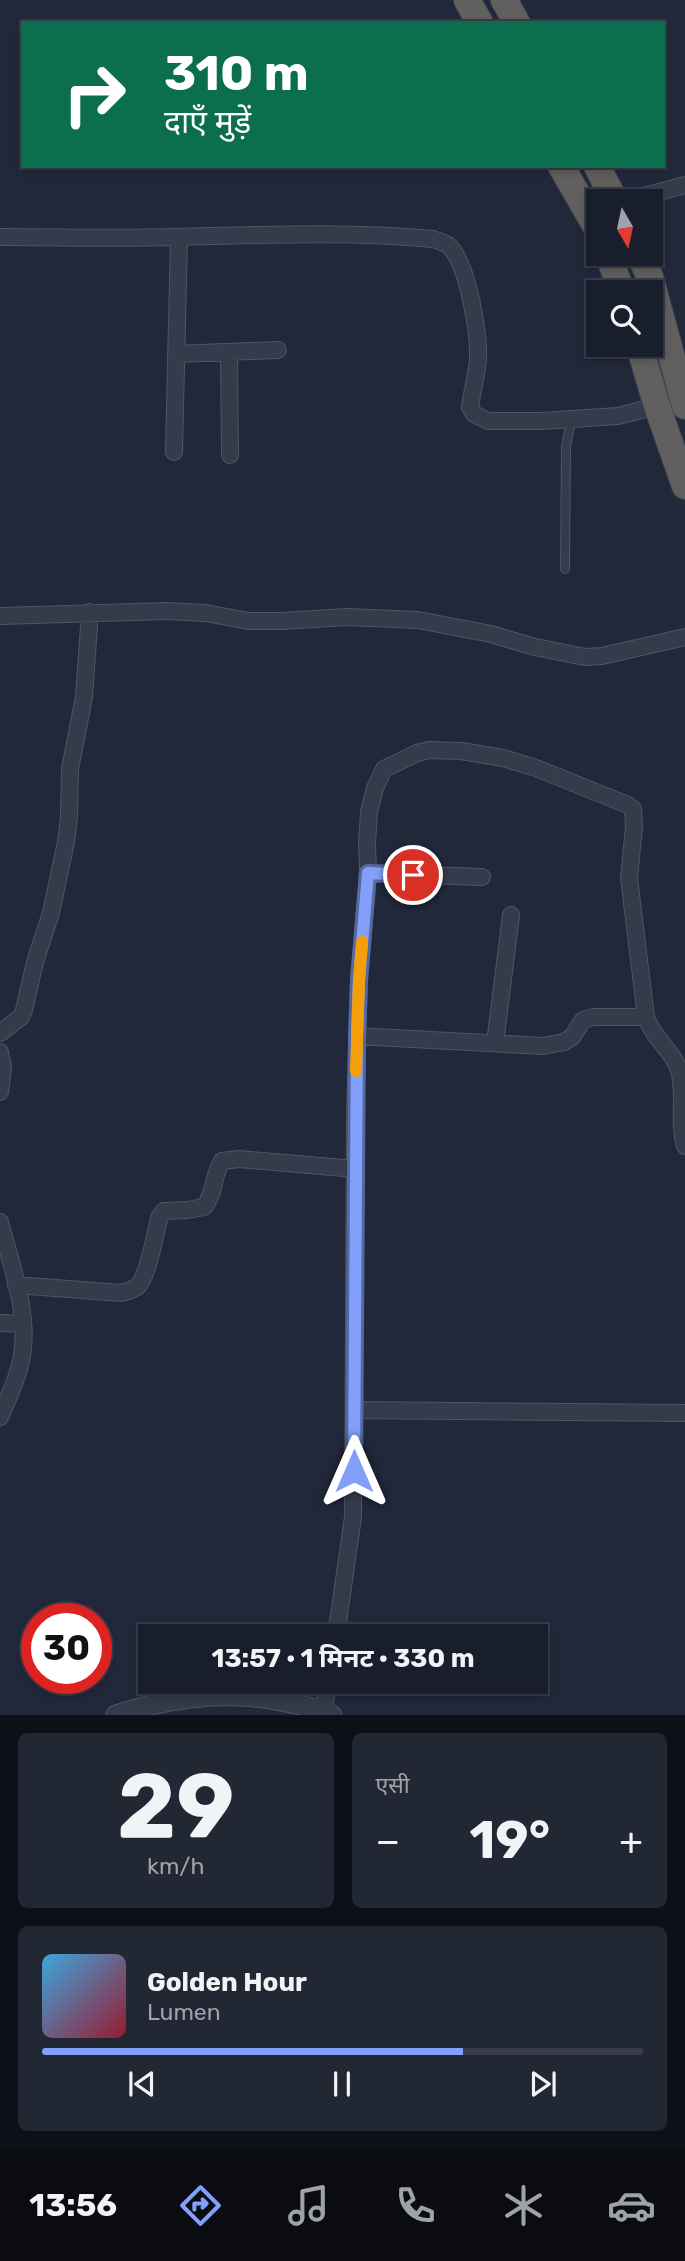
<!DOCTYPE html>
<html lang="hi">
<meta charset="utf-8">
<style>
:root{--surface:#191e2c;--page:#222734;--text:#f1f3f6;--muted:#9fa2a9;--line:#373c48;--accent:#82a0f9}
body{margin:0;font-family:Rubik,"Noto Sans Devanagari",sans-serif;background:var(--page);color:var(--text);height:100vh;display:flex;flex-direction:column;font-size:26px;white-space:nowrap}
*{box-sizing:border-box;margin:0}
p{font-size:23px;color:var(--muted)}
.icon{flex:none;width:38px;height:38px;fill:none;stroke:currentColor;stroke-width:2;stroke-linecap:round;stroke-linejoin:round}
.map{position:relative;height:1715px;overflow:hidden}
.side{display:flex;flex-direction:column;gap:18px;padding:18px;background:#0e1018;flex:1}
.side>*{flex:none}
.hud{position:absolute;left:21px;top:21px;width:644px;height:147px;border-radius:0px;box-shadow:0 4px 10px #0003,0 0 0 2px var(--line);background:#0b6e4f;color:#fff;overflow:hidden}
.needle{width:46px;rotate:171deg}
.buttons{position:absolute;left:586px;top:189px;display:grid;gap:14px}
.buttons a{display:grid;place-items:center;width:77px;height:77px;border-radius:0px;background:var(--surface);box-shadow:0 4px 10px #0003,0 0 0 2px var(--line);font-size:35px}
.speed{position:absolute;left:21px;top:1603px;display:flex;gap:14px;font-size:35px;font-weight:700;text-align:center}
.speed>*{display:grid;place-content:center;width:91px;height:91px;border-radius:50%;background:var(--surface);box-shadow:0 4px 10px #0003,0 0 0 2px var(--line);line-height:1}
.speed .limit{border:10px solid #d22;background:#fff;color:#111}
.pin{position:absolute;display:grid;place-items:center;width:60px;height:60px;color:#fff;margin:-30px;border:4px solid #fff;border-radius:50%;box-shadow:0 2px 7px #0007}
.me{position:absolute;width:77px;margin:-38px;rotate:0deg;stroke-linejoin:round;filter:drop-shadow(0 0 5px #0008)}
.turn{display:flex;align-items:center;gap:24px;height:147px;padding:0 28px;font-size:32px}
.turn .icon{width:91px;height:91px;stroke-width:2.5}
.turn b{display:block;font-size:49px;line-height:60px}
.big{font-size:52px;font-weight:700;line-height:1.1}
.side .tile{flex:1;display:flex;flex-direction:column;justify-content:center;gap:10px;min-width:0;padding:0 24px;border-radius:10px;background:var(--page)}
.side .dial{align-items:center;gap:0}
.dial b{font-size:91px;line-height:1}
.song{display:flex;align-items:center;gap:21px}
.cover{width:84px;height:84px;border-radius:10px;background:linear-gradient(135deg,hsl(200 70% 55%),hsl(350 70% 35%))}
.played{height:7px;border-radius:4px;background:linear-gradient(90deg,var(--accent) 70%,var(--line) 70%)}
.keys{display:flex;justify-content:space-around;direction:ltr}
.heat{display:flex;justify-content:space-between;align-items:center;font-size:38px;direction:ltr}
.side .tiles{flex:1;display:grid;gap:18px;grid-template-columns:1fr 1fr}
.tile:last-child{grid-column:span 2}
.trip{position:absolute;left:138px;top:1624px;width:410px;height:70px;border-radius:0px;background:var(--surface);box-shadow:0 4px 10px #0003,0 0 0 2px var(--line);font-weight:700;line-height:70px;text-align:center}
.menu{display:flex;height:112px;justify-content:space-around;align-items:center;background:#0a0c12;color:var(--muted)}
.menu .icon{width:49px;height:49px}
.menu .on{color:var(--accent)}
.menu b{font-size:32px;color:var(--text)}
.map>svg:first-child{display:block}
.lines{fill:none;stroke-linecap:round;stroke-linejoin:round}
.service-casing{stroke:#505565;stroke-width:10}
.minor-casing{stroke:#505565;stroke-width:18}
.tertiary-casing{stroke:#505565;stroke-width:21}
.trunk-casing{stroke:#3d4252;stroke-width:28}
.service{stroke:#353b4a;stroke-width:8}
.minor{stroke:#353b4a;stroke-width:16}
.tertiary{stroke:#353b4a;stroke-width:19}
.trunk{stroke:#62605e;stroke-width:26}
.route-casing{stroke:#5468a2;stroke-width:18}
.route{stroke:#82a0f9;stroke-width:12}
.slow{stroke:#f59e0b;stroke-width:12}
</style>
<div class="map">
<svg width="685" height="1715" viewBox="0 0 685 1715">
<rect width="100%" height="100%" fill="#21283a"/>
<g class="lines">
<g class="service-casing">
<path id="service" d="M565 569 566 447 571 420"/>
</g>
<g class="minor-casing">
<path id="minor" d="M626 201 685 185
M0 237C59 237 118 239 176 237 262 235 347 231 433 239 438 241 443 242 448 245 468 262 479 334 478 359 477 375 472 391 470 407L474 414 488 421H542L618 416 657 406
M229 352 230 455
M176 354 278 350
M174 452 179 237
M0 616 167 611 205 613 249 621H281L347 617 418 620 491 634 535 647 585 657 602 656 685 637
M368 873 482 877
M0 1033 21 1017 24 1010 35 962 51 913 66 842 69 817 70 769 84 697 90 612
M357 1036 543 1046 564 1042 572 1037 583 1020 593 1017H646
M495 1043 511 915
M0 1052 3 1067 0 1092
M0 1222C11 1265 31 1316 21 1361 17 1380 8 1399 0 1417
M16 1285 121 1293C126 1292 132 1290 137 1287 149 1276 155 1232 160 1216L164 1211 187 1210 204 1207C215 1194 213 1175 222 1161L239 1159 355 1169
M0 1323 23 1324
M354 1410 685 1413
M336 1636 353 1517 355 1112 359 980 368 873 367 842 369 812 375 788 384 769 417 753 429 750 461 751 503 758 536 768 628 805 633 809 634 826 629 878 646 1017C653 1039 675 1052 680 1074 685 1098 678 1123 685 1146
M323 1715 328 1682"/>
</g>
<g class="tertiary-casing">
<path id="tertiary" d="M116 1715C187 1691 261 1688 332 1715"/>
</g>
<g class="trunk-casing">
<path id="trunk" d="M467 0 480 23
M504 0 517 23
M561 166 598 230
M597 166 615 201
M608 254 622 292
M639 254 650 277 685 406
M639 345 657 406 685 486"/>
</g>
<use href="#service" class="service"/>
<use href="#minor" class="minor"/>
<use href="#tertiary" class="tertiary"/>
<use href="#trunk" class="trunk"/>
</g>
<g class="lines">
<g class="route-casing">
<path id="route" d="M354 1471 357 1036 359 980 368 873 413 875"/>
</g>
<use href="#route" class="route"/>
<path class="slow" d="M356 1071 359 980 362 942"/>
</g>
</svg>
<div class="buttons">
<a><svg class="needle" viewBox="-14 -14 28 28"><path d="M0-13l5 13h-10z" fill="#e53935"/><path d="M0 13l5-13h-10z" fill="#9fa2a9"/></svg></a>
<a><svg class="icon" aria-label="search" viewBox="0 0 24 24"><circle cx="10" cy="10" r="6"/><path d="M15 15l6 6"/></svg></a>
</div>
<div class="speed"><div class="limit">30</div></div>
<div class="pin" style="left:413px;top:875px;background:#d93025"><svg class="icon" aria-label="arrive" viewBox="0 0 24 24"><path d="M6 21V4h12l-3 4 3 4H6"/></svg></div>
<svg class="me" style="left:354px;top:1471px" viewBox="-20 -20 40 40"><path d="M0-17L14 15 0 8-14 15z" fill="#82a0f9" stroke="#fff" stroke-width="4"/></svg>
<div class="trip">13:57 · 1 मिनट · 330 m</div>
<div class="hud">
<div class="turn"><svg class="icon" aria-label="right" viewBox="0 0 24 24"><path d="M7 20v-9h11M14 6l5 5-5 5"/></svg><div><b>310 m</b>दाएँ मुड़ें</div></div>
</div>
</div>
<section class="side">
<div class="tiles">
<div class="tile dial"><b>29</b><p>km/h</p></div>
<div class="tile"><p>एसी</p>
<div class="heat"><a>−</a><b class="big">19°</b><a>+</a></div>
</div>
<div class="tile">
<div class="song"><i class="cover"></i><div><b>Golden Hour</b><p>Lumen</p></div></div>
<div class="played"></div>
<div class="keys"><svg class="icon" aria-label="previous" viewBox="0 0 24 24"><path d="M18 5L8 12l10 7zM5 5v14"/></svg><svg class="icon" aria-label="pause" viewBox="0 0 24 24"><path d="M8 5v14M16 5v14"/></svg><svg class="icon" aria-label="next" viewBox="0 0 24 24"><path d="M6 5l10 7-10 7zM19 5v14"/></svg></div>
</div>
</div>
</section>
<nav class="menu">
<b>13:56</b>
<svg class="icon on" aria-label="directions" viewBox="0 0 24 24"><path d="M12 3l9 9-9 9-9-9zM9 14v-3h6M13 9l2 2-2 2"/></svg>
<svg class="icon" aria-label="music" viewBox="0 0 24 24"><path d="M9 18V5l10-2v13"/><circle cx="6" cy="18" r="3"/><circle cx="16" cy="16" r="3"/></svg>
<svg class="icon" aria-label="phone" viewBox="0 0 24 24"><path d="M5 4h4l2 5-3 2q2 4 5 5l2-3 5 2v4C11 20 4 13 5 4z"/></svg>
<svg class="icon" aria-label="climate" viewBox="0 0 24 24"><path d="M12 3v18M4 7l16 10M4 17L20 7"/></svg>
<svg class="icon" aria-label="car" viewBox="0 0 24 24"><path d="M5 17H2v-5l4-1 3-4h7l3 4 3 1v5h-3M9 17h6M6 11h13"/><circle cx="7" cy="17" r="2"/><circle cx="17" cy="17" r="2"/></svg>
</nav>
